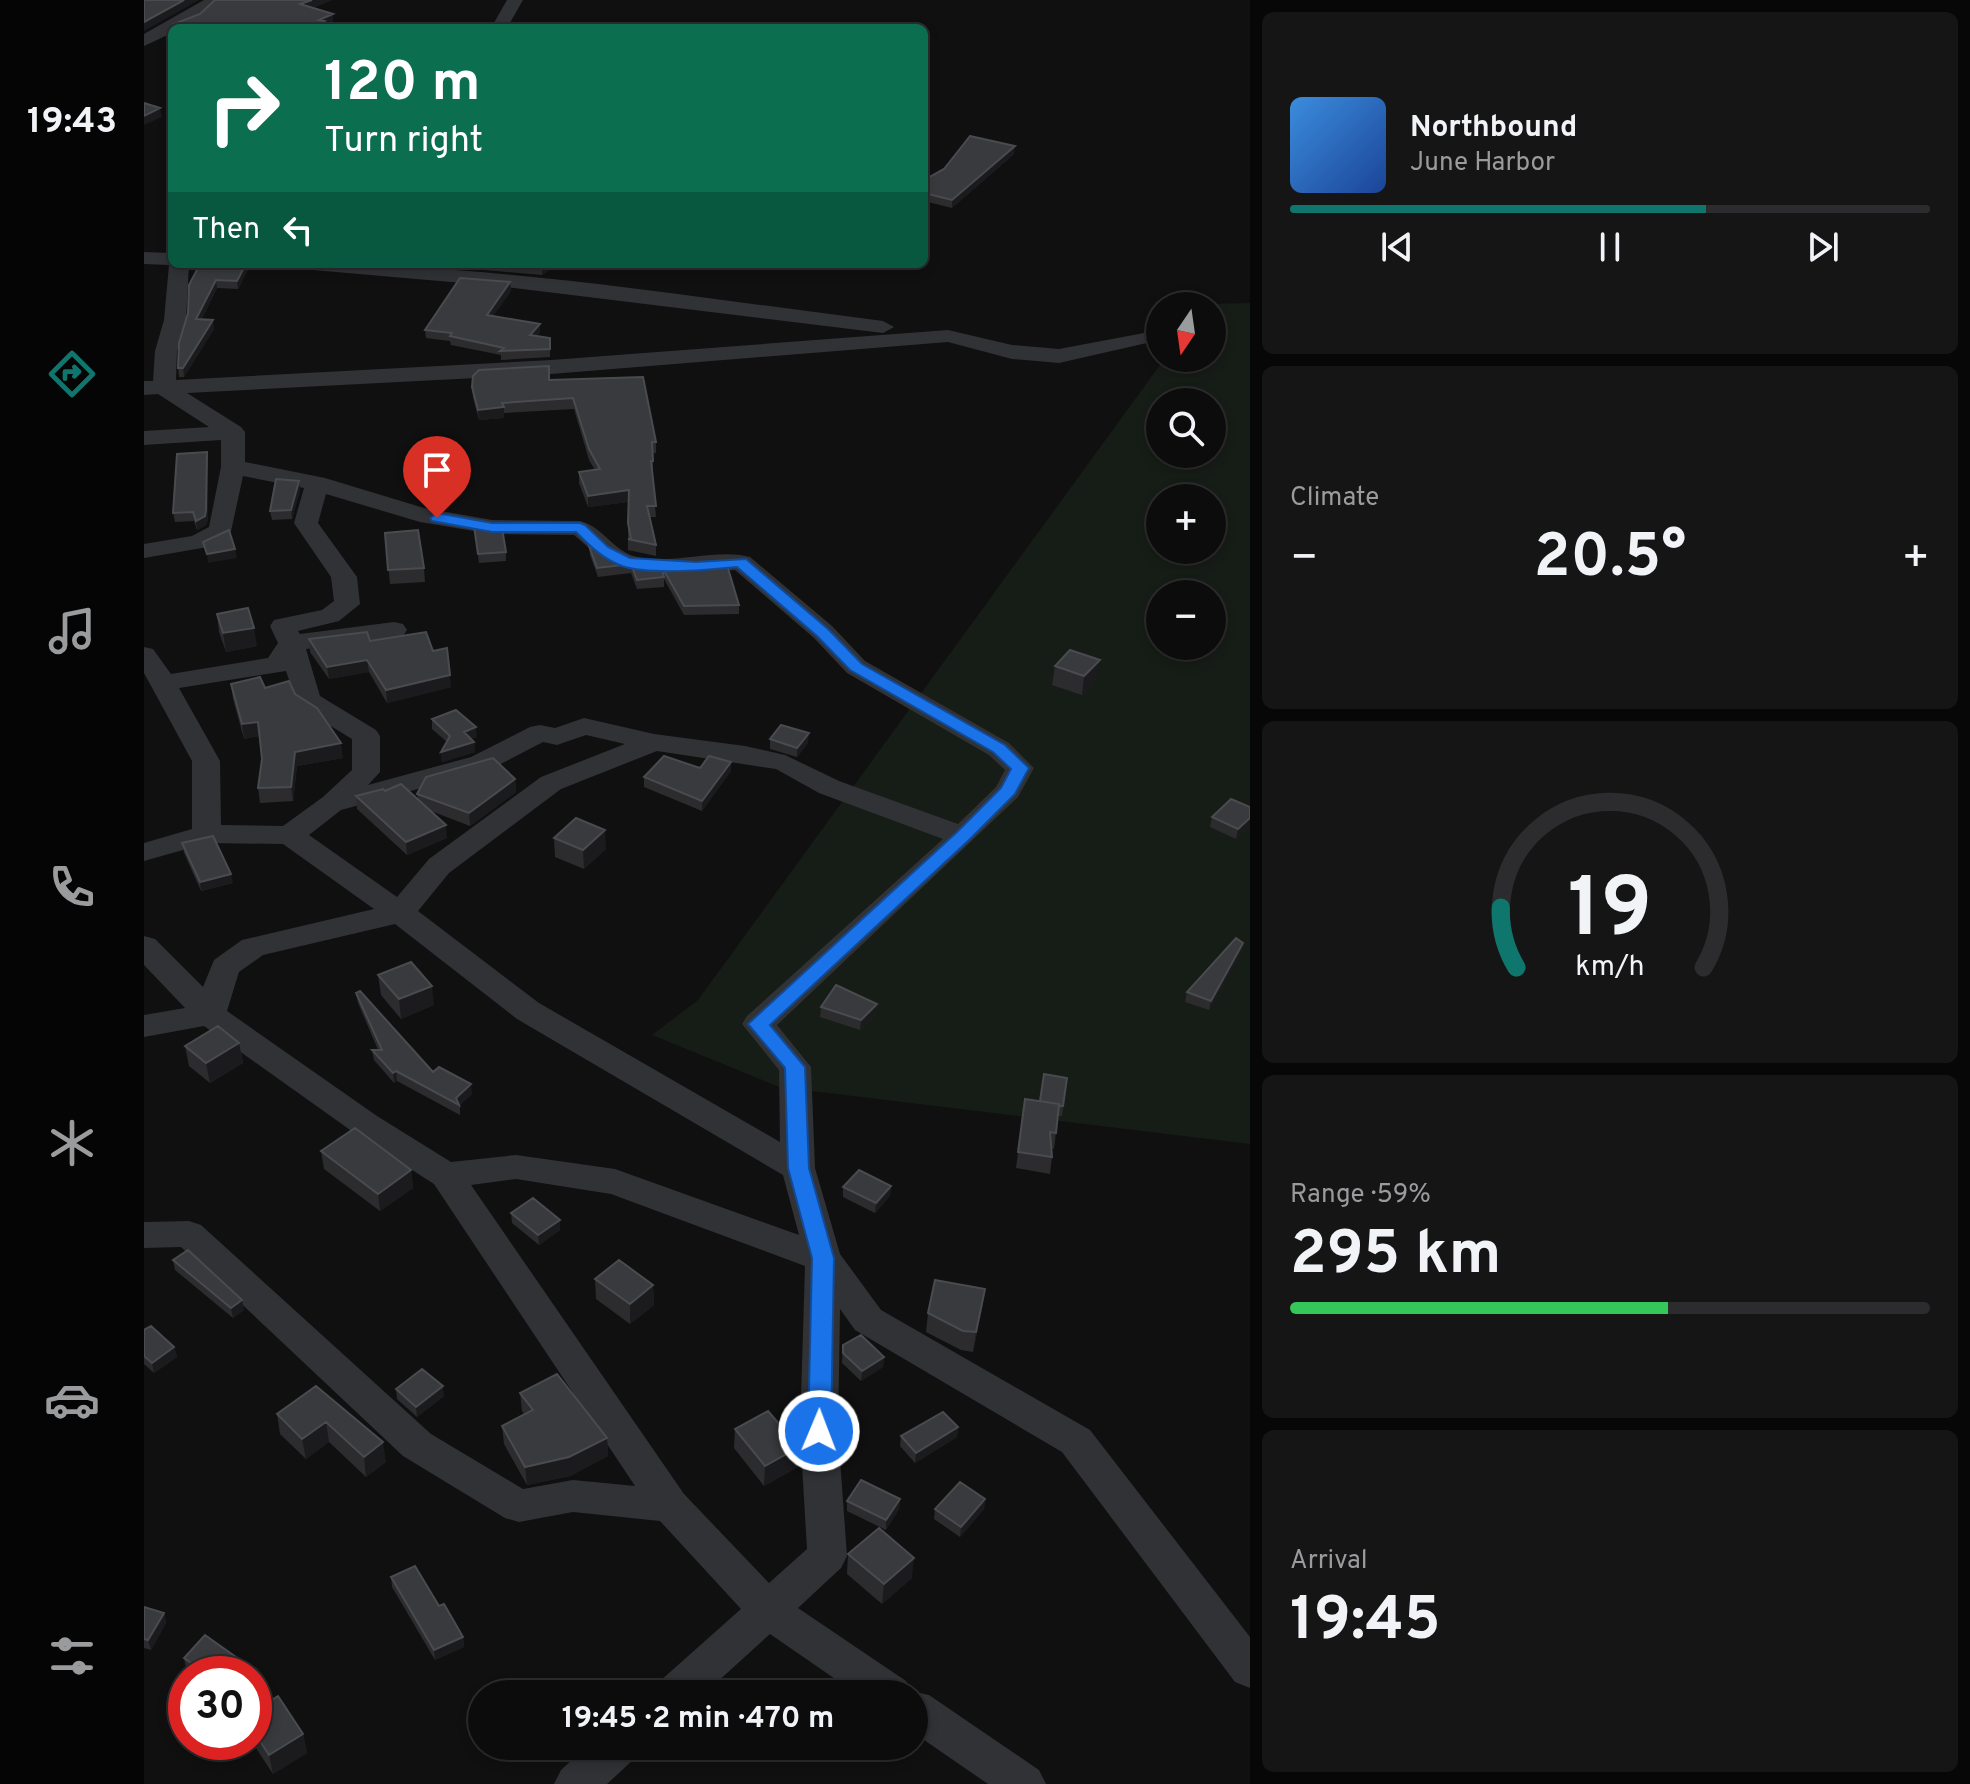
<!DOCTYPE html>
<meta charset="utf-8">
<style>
:root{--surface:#0c0c0d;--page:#151516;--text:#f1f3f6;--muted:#9a9b9d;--line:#2c2c2e;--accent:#0f766e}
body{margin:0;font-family:Overpass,sans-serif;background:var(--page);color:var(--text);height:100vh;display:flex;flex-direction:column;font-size:30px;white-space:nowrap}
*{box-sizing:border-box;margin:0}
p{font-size:26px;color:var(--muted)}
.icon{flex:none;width:44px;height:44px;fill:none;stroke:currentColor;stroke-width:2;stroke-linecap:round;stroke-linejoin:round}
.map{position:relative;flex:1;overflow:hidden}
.drawer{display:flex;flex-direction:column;gap:12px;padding:12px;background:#070707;width:720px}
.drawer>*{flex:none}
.guide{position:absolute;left:24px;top:24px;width:760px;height:244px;border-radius:12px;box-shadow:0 4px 12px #0003,0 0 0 2px var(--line);background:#0b6e4f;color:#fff;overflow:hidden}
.needle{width:52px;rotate:193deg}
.buttons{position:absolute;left:1002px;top:292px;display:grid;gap:16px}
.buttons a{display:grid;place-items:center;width:80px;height:80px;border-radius:50%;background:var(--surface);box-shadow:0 4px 12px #0003,0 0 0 2px var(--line);font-size:40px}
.speed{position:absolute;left:24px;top:1656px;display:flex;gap:16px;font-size:40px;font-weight:700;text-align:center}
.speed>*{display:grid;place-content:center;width:104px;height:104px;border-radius:50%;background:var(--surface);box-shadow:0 4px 12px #0003,0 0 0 2px var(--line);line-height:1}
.speed .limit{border:12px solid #d22;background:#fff;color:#111}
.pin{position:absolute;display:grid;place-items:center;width:68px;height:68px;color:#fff;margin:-82px -34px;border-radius:50% 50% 50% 0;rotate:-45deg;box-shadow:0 0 8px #0007}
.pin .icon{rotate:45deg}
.me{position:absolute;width:88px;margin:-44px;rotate:1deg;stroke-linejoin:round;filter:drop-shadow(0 0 6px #0008)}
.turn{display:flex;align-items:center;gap:28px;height:168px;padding:0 24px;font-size:36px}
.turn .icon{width:104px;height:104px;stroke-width:2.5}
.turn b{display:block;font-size:56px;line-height:68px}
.then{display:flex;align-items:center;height:76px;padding:0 24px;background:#0003;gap:16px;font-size:30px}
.big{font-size:60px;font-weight:700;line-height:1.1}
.drawer .card{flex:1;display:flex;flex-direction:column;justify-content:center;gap:12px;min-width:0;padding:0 28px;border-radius:12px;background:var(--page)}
.drawer .dial{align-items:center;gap:0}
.dial svg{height:208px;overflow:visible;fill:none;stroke:var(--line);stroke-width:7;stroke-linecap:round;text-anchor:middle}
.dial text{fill:var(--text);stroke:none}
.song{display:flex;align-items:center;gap:24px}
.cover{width:96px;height:96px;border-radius:12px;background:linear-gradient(135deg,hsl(210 70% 55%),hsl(220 70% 35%))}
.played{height:8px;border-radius:4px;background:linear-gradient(90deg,var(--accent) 65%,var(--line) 65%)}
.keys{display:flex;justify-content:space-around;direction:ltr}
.heat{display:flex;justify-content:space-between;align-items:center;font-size:44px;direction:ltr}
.charge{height:12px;border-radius:6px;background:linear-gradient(90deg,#34c759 59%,var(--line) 0)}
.trip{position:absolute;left:324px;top:1680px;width:460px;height:80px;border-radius:40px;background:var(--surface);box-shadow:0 4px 12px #0003,0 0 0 2px var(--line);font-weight:700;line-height:80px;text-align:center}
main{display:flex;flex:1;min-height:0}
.dock{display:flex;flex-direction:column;width:144px;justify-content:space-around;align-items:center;background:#050505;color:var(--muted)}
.dock .icon{width:56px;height:56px}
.dock .on{color:var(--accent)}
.dock b{font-size:36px;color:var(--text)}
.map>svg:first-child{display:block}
.green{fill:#161c16;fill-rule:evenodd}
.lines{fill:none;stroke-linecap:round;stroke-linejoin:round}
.minor{fill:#313236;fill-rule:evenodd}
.wall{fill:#2c2c2f}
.shaded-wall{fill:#1b1b1d}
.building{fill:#383a3d;stroke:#494b4f;stroke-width:2}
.route{fill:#1a73e8;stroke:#114b97;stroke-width:2}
</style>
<main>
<nav class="dock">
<b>19:43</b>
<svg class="icon on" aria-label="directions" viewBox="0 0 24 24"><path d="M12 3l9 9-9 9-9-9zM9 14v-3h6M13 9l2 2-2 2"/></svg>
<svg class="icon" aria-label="music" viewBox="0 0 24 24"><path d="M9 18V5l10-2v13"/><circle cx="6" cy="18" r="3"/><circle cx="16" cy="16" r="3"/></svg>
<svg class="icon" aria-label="phone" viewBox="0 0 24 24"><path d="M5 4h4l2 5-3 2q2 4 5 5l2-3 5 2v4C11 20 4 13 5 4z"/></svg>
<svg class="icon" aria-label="climate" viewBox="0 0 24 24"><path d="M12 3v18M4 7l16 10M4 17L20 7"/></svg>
<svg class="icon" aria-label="car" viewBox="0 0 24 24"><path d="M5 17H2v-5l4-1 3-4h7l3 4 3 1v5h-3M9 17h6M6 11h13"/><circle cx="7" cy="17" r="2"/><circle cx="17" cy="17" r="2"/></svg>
<svg class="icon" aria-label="filters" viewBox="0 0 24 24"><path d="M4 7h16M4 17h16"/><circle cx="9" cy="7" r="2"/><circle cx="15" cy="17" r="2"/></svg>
</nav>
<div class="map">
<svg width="1106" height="1784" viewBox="0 0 1106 1784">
<rect width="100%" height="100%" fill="#101011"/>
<path class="green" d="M1106 303V1144L635 1087 508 1035 554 1000 1021 358H1068V306H1059L1061 304ZM1016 402H1068V454H1016ZM1016 498H1068V550H1016ZM1016 594H1068V646H1016Z"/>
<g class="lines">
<path class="minor" d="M60 0H78C67 13 46 28 28 28V33L0 46V34Z
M363 0H379L363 28H347Z
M0 252 28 253V264H45L42 320 33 351 32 380 407 360 804 330 868 345 915 349 1016 330V340L915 363 868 359 804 342 407 374 43 393 97 427 101 432V462L181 478 280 508 348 520 436 521C458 526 470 552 493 557 530 565 572 548 606 557L688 626 721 661 865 743 890 768 874 797 633 1025 667 1067 671 1168 696 1254 737 1310 946 1430 1106 1637V1688L1091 1682 918 1452 711 1330 696 1309 694 1431 703 1556 697 1568 654 1608 762 1681 767 1691 785 1695 895 1770 902 1784H844L770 1733V1694H713L626 1634 560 1694H510L516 1681 597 1609 516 1521 429 1512 375 1522 361 1518 259 1456 37 1247 0 1248V1222L45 1221 57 1225 287 1434 379 1489 429 1480 491 1486 290 1184 209 1132 60 1026 0 1037V1015L41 1008 0 965V936L11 939 59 987 70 960 98 940 230 909 139 844 64 843 0 861V843L48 829V761L0 673V647L9 649 27 674 124 658 134 643 126 626 130 620 178 610 190 601 187 577 150 523 160 488 99 476 86 536 64 547 0 558V544L48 536 65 527 77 467V440L0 445V431L65 427 14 394 0 395V381H9L11 351 20 320 25 265 0 264ZM182 494 276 522 348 534 430 535 460 561 493 572 538 574 591 570 670 638 703 673 845 755 861 770 852 787 814 824 695 781 641 755 601 746 510 734 440 718 411 728 396 725 386 727 327 757 224 785 236 772V736L232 730 176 696 162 649 250 638 259 636 263 630 259 624 250 622 156 634 154 631 195 621 216 604 213 577 174 523ZM142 671 154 706 208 739V770L179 797 139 826 77 825 76 761 35 688ZM442 735 481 744 397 777 285 859 253 897 165 835 197 810 347 769 399 742 413 745ZM513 751 632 769 675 793 799 839 603 1016 598 1024 635 1070 636 1142 395 1003 274 911 305 873 417 789ZM251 924 373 1019 639 1175 655 1235 471 1169 372 1155 307 1162 233 1116 83 1011 95 972 119 955ZM372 1179 467 1194 661 1266 656 1431 663 1549 625 1583 540 1494 327 1185Z
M159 264C353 264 547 297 739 321L750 327 739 333 353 286 169 270Z
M443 1746H495L489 1760 463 1784H410L417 1770Z"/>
</g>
<path class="wall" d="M188 0 168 8 189 14V22L181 25V28H30V24L56 14Z
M870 154 808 208 780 201V180Z
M56 264H106V266L94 289 73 288 58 319 70 329 40 377H35L34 368Z
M328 264H415L398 275 328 269Z
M415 264H434L427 268Z
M366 282 367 291 349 316 396 324V332L393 336 406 338V357L357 360V355L307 345 306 341 282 338 281 330Z
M405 380 512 442V453H509V472H508L512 517H505L512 545V556L484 550V502L444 507 435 483V472L451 470 445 460 430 409 360 413V418L335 420 329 398 328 387Z
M63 452 64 461V519L62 525 53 530 50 521 31 522 29 513Z
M155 481 156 490 148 519 128 520 126 511Z
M330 526 362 552V561L335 563Z
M241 533 280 568 281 582 246 584Z
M445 546 459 555 487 564V573L454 577 446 555Z
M487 564 518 567 595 605V614L540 615 520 579V587L493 589 487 573Z
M73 614 113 646 82 652 75 632Z
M165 639 226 641 289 651 307 687 243 703 225 672 185 679 166 652Z
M911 666 953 678 938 695 908 685Z
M87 684 121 688 151 694 199 758 153 766 149 801 116 803 114 788 118 759 115 736 100 739 89 699Z
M288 719 333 737 327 739 330 742 331 752 298 762 297 752 303 742 288 729Z
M626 739 664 743 653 757 626 749Z
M556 768 587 771 558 811 500 787V777Z
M371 779 372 792 326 826 287 811 303 838 263 855 213 809 212 796 241 791 274 799 273 794Z
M1106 807V826L1092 839 1066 827 1068 817Z
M410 838 462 849 440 869 411 857Z
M38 843 89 883 57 891 40 853Z
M1099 943 1097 953 1065 1010 1041 1002 1043 992Z
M234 975 290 1005 257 1019 237 995Z
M212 993 289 1072 328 1094 316 1105V1115L253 1081 250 1083 230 1060 228 1050H234L214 1003Z
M677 1007 732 1014 716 1030 676 1017Z
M95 1043 99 1063 66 1083 45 1066 41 1046Z
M923 1078 918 1116H914L910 1149 907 1148 908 1157 906 1174 872 1168 881 1099 896 1101Z
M177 1151 267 1170 269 1188 236 1211 180 1169Z
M747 1186 746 1196 731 1213 699 1197V1187Z
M367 1213 416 1230 395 1245 368 1223Z
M29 1260 100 1310 89 1318 31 1270Z
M451 1279 509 1285 510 1305 486 1324 452 1299Z
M841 1289 838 1309 829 1352 817 1350 782 1332 784 1313Z
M0 1330 30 1347 33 1357 10 1373 0 1364Z
M699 1345 740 1357 739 1367 717 1381 698 1363Z
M172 1386 242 1462 222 1477 185 1442 162 1459 136 1434 133 1414Z
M252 1389 300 1396 273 1417 253 1399Z
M376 1393 463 1438 464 1456 426 1476 383 1485 360 1444 358 1426 380 1414 378 1411Z
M814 1427 813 1437 771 1463 756 1446 757 1436Z
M591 1429 654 1467 620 1486 590 1448Z
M756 1499 755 1509 742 1530 703 1511V1501Z
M841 1499 840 1509 816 1537 790 1519 791 1509Z
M704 1554 768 1578 738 1604 703 1574Z
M247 1577 295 1606 319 1637 320 1647 291 1660 248 1587Z
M0 1607 20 1613 22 1623 7 1650 0 1648Z
M40 1658 98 1670 94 1674H51L42 1668Z
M110 1711 159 1734 163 1753 129 1774 108 1742H110Z"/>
<path class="shaded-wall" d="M40 0H55L0 31V22Z
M168 0H188L157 12 156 4Z
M189 14V22L181 25V28H162L175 20Z
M16 108 18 117 0 125V116Z
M871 146 870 154 808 208V200Z
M102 264H106V266L94 289 93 281Z
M402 264H415L398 275V267Z
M72 280 73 288 54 327 52 319Z
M366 282 367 291 344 323 343 315Z
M69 320 70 329 40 377 39 368Z
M396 324V332L387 343 386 335Z
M360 407V418L335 420 334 410Z
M63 452 64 461V519L62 525 53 530 52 521Z
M155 481 156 490 148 519 147 510Z
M485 490V502L444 507V496Z
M91 549 93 558 64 563 63 554Z
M110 628 113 646 82 652 79 633Z
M223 660 225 672 185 679 183 667Z
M956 660 953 678 938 695 940 676Z
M306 675 307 687 243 703 242 690Z
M114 722 116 736 100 739 98 724Z
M332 727 333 737 321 741 320 732Z
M665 733 664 743 653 757V748Z
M330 742 331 752 298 762 297 752Z
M197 743 199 758 153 766 149 801 147 787 151 752Z
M587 762V771L558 811V801Z
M371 779 372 792 326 826 325 813Z
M1106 818V826L1092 839 1094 829Z
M302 825 303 838 263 855 262 842Z
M461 830 462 849 440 869 439 850Z
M87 874 89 883 57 891 56 882Z
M1099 943 1097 953 1065 1010 1067 1001Z
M288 986 290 1005 257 1019 255 999Z
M733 1004 732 1014 716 1030 717 1020Z
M95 1043 99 1063 66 1083 62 1063Z
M252 1071 253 1081 250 1083 249 1073Z
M327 1084 328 1094 316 1105 312 1098Z
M267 1170 269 1188 236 1211 234 1194Z
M747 1186 746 1196 731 1213 732 1203Z
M416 1220V1230L395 1245 394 1235Z
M509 1285 510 1305 486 1324V1304Z
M841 1289 838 1309 829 1352 832 1332Z
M98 1300 100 1310 89 1318 87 1308Z
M30 1347 33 1357 10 1373 8 1363Z
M740 1357 739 1367 717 1381 718 1371Z
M299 1386 300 1396 273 1417 272 1407Z
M182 1422 185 1442 162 1459 158 1439Z
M814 1427 813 1437 771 1463 772 1453Z
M463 1438 464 1456 426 1476 383 1485 381 1467Z
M239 1442 242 1462 222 1477 220 1457Z
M655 1447 654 1467 620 1486 621 1466Z
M756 1499 755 1509 742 1530V1520Z
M841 1499 840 1509 816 1537 817 1527Z
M770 1558 768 1578 738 1604 740 1584Z
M20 1613 22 1623 7 1650 4 1640Z
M319 1637 320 1647 291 1660 290 1650Z
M96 1660 98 1670 94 1674H83Z
M159 1734 163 1753 129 1774 125 1755Z"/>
<path class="building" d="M0 0H40L0 22Z
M71 0H168L156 4 189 14 175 20 180 21 162 28H48L30 24 56 14Z
M0 103 16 108 0 116Z
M826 136 871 146 808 200 780 193V180L800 169Z
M56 264H102L93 281 72 280 52 319 69 320 39 368H34L35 343 44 313 45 285Z
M367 264H402L398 267Z
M316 278 366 282 343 315 396 324 386 335 406 338V349L356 351 360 348 306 336 308 333 281 330Z
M405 366V380L499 377 512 442H508L509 461H507L512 506H503L512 545 484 539H487L484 523 485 490 444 496 435 472 456 469 445 449 429 398 358 403 360 407 334 410 328 387 329 376 335 370Z
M63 452 62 510 61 516 52 521 49 512 29 513 33 454Z
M132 479 155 481 147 510 126 511Z
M330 526 358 528 362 552 334 554Z
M85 530 91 549 63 554 59 542Z
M274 530 280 568 244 570 241 533Z
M445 546 459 555 487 564 453 568Z
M487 564 517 567 520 577 493 580Z
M583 565 595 605 540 606 518 567 538 568Z
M104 608 110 628 79 633 73 614Z
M223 632 226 641 282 632 289 651 303 648 306 675 242 690 223 660 183 667 165 639Z
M926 650 956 660 940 676 911 666Z
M116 677 121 688 145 681 151 694 173 708 197 743 151 752 147 787 114 788 118 759 114 722 98 724 87 684Z
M312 710 332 727 320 732 330 742 297 752 306 736 288 719Z
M637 725 665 733 653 748 626 739Z
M520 756 556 768 565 756 587 762 558 801 500 777Z
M349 758 371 779 325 813 273 794 282 777Z
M257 784 302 825 262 842 212 796 239 789 241 791Z
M1087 799 1106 807V818L1094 829 1068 817Z
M432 818 461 830 439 850 410 838Z
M69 836 87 874 56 882 38 843Z
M1092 938 1099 943 1067 1001 1043 992Z
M267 962 288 986 255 999 234 975Z
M692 985 733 1004 717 1020 677 1007Z
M216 991 289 1072 295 1067 327 1084 312 1098 315 1105 252 1071 249 1073 228 1050H238L212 993Z
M74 1026 95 1043 62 1063 41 1046Z
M900 1074 923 1078 919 1106H915V1104L896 1101Z
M881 1099 915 1104 912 1133 906 1132 908 1157 874 1152Z
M211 1128 267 1170 234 1194 177 1151Z
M715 1170 747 1186 732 1203 699 1187Z
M389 1198 416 1220 394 1235 367 1213Z
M44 1250 98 1300 87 1308 29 1260Z
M475 1260 509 1285 486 1304 451 1279Z
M791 1280 841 1289 832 1332 819 1331 784 1313Z
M7 1326 30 1347 8 1363 0 1356V1330Z
M717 1335 740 1357 718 1371 699 1353V1345Z
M278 1369 299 1386 272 1407 252 1389Z
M413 1374 463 1438 425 1457 381 1467 358 1426 389 1410 376 1393Z
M172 1386 239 1442 220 1457 182 1422 158 1439 133 1414Z
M624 1411 655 1447 621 1466 591 1429Z
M799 1412 814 1427 772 1453 757 1436Z
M717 1480 756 1499 742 1520 703 1501Z
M816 1482 841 1499 817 1527 791 1509Z
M735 1528 770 1558 740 1584 704 1554Z
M271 1566 295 1606 300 1604 319 1637 290 1650 247 1577Z
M0 1607 20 1613 4 1640 0 1639Z
M61 1635 96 1660 83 1674H63L40 1658Z
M134 1696 159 1734 125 1755 110 1732V1711Z"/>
<path class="route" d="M293 513 348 523H436L441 525 464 547 486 558 552 562 602 559 684 629 718 664 861 745 885 768 871 794 825 840 626 1025 661 1067 665 1168 690 1258 687 1431 684 1437 675 1440 667 1437 664 1431 668 1258 644 1168 641 1068 604 1024 813 832 857 788 867 769 849 752 706 670 673 636 593 567C564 570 505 575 478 566 459 559 446 546 432 532H348L288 521 286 518Z"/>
</svg>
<div class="buttons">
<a><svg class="needle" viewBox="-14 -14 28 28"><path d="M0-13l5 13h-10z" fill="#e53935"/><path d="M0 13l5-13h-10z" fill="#9a9b9d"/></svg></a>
<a><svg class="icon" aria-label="search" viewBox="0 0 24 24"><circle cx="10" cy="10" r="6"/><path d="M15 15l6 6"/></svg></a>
<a>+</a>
<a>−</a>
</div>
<div class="speed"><div class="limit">30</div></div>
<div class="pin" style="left:293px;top:518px;background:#d93025"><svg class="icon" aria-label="arrive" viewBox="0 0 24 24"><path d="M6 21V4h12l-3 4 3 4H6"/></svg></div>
<svg class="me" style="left:675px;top:1431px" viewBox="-20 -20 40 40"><circle r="17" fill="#1a73e8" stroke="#fff" stroke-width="3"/><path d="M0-11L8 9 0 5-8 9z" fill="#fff"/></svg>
<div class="trip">19:45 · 2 min · 470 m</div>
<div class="guide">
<div class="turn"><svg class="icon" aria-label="right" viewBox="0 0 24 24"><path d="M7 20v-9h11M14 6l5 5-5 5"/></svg><div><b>120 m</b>Turn right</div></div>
<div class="then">Then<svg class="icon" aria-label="left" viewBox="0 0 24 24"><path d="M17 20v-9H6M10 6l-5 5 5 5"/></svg></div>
</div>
</div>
<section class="drawer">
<div class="card">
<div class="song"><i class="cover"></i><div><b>Northbound</b><p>June Harbor</p></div></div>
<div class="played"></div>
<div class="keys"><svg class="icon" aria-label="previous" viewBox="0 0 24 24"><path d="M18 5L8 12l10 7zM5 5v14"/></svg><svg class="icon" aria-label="pause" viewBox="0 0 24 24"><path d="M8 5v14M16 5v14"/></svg><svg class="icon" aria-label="next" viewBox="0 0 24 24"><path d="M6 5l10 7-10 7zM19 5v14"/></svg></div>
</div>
<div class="card"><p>Climate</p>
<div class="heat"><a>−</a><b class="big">20.5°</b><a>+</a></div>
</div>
<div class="card dial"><svg viewBox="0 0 100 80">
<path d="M14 69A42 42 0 1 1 86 69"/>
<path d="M14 69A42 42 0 0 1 8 46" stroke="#0f766e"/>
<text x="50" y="56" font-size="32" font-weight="700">19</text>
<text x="50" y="72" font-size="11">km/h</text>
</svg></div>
<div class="card"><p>Range · 59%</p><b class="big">295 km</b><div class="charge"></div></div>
<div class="card"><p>Arrival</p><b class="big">19:45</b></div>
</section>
</main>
